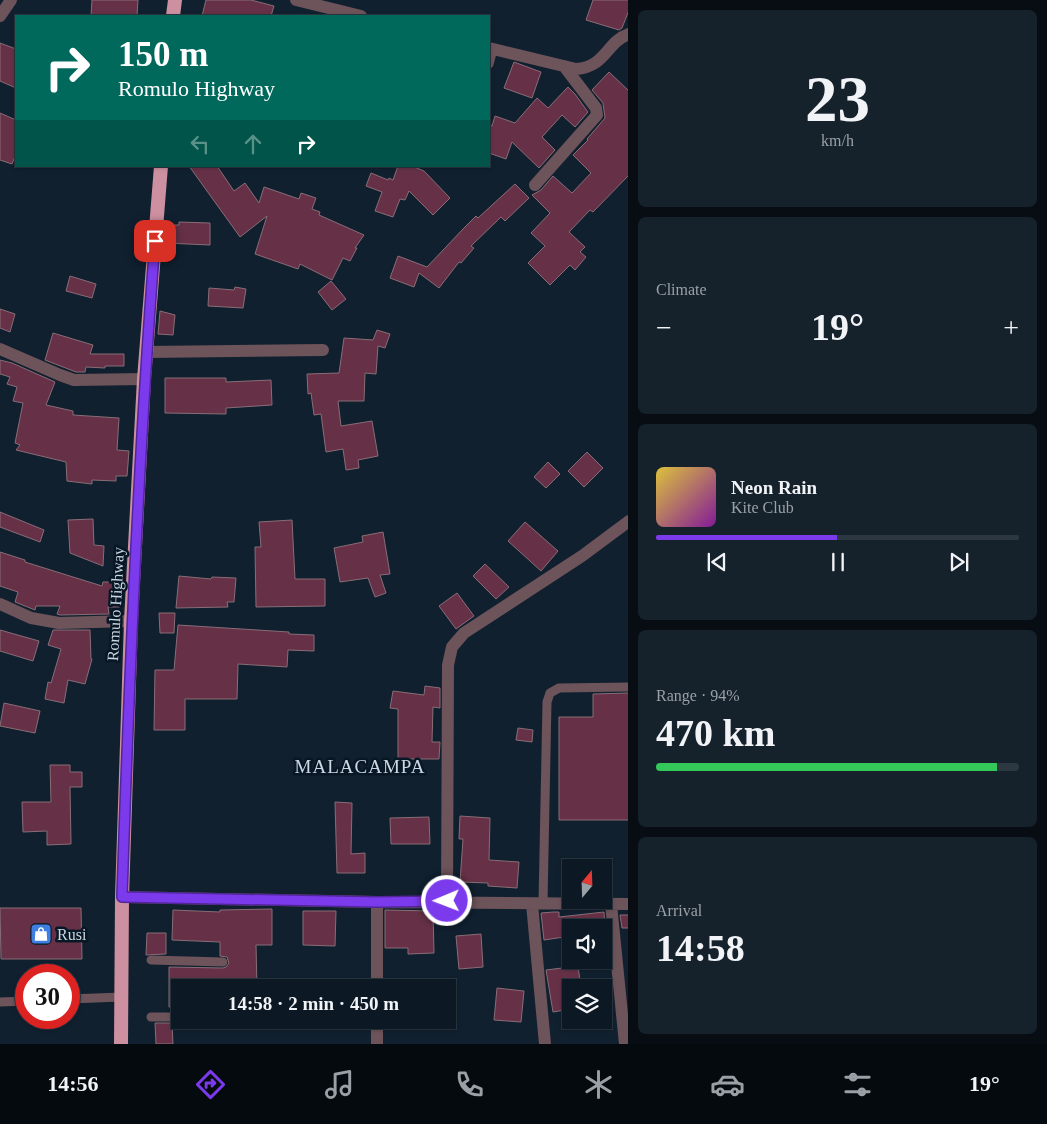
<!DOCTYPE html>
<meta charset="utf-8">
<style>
:root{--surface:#0c1823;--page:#15212b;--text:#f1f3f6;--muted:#9aa0a6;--line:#2c3741;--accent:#7c3aed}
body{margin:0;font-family:Georgia,serif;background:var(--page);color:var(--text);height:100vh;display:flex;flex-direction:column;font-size:19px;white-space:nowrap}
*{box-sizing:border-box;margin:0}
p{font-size:16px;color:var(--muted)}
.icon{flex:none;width:28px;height:28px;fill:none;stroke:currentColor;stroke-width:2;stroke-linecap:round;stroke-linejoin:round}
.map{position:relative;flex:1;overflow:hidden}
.sheet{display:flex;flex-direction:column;gap:10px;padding:10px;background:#070d13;width:419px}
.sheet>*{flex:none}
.guide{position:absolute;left:15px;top:15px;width:475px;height:152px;border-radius:0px;box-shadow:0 1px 4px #0004,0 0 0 1px var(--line);background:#00695c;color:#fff;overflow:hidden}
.needle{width:32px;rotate:19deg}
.controls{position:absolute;left:562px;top:859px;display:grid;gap:10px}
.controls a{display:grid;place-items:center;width:50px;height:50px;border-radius:0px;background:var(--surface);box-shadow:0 1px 4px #0004,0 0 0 1px var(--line);font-size:25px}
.speed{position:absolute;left:15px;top:964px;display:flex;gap:10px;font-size:25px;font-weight:700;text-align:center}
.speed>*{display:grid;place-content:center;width:65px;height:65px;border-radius:50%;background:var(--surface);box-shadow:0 1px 4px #0004,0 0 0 1px var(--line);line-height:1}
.speed .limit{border:8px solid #d22;background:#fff;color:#111}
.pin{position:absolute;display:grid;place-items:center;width:42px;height:42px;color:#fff;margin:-21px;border-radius:10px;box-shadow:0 2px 8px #0006}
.me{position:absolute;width:55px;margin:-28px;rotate:269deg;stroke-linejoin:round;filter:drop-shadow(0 0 4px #0008)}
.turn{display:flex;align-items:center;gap:18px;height:105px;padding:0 20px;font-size:22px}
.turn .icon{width:65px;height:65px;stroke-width:2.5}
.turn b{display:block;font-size:35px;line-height:42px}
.lanes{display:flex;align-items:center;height:48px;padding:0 20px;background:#0003;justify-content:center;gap:25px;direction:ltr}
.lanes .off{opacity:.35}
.big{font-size:38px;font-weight:700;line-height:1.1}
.sheet .widget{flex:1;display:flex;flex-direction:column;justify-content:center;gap:8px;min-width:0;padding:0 18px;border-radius:8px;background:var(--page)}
.sheet .dial{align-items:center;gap:0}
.dial b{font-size:65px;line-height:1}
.song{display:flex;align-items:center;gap:15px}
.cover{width:60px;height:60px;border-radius:8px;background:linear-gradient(135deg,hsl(50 70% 55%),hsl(290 70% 35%))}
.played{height:5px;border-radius:2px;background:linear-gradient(90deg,var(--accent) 50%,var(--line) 50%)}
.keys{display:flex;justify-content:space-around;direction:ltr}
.heat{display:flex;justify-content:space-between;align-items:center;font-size:28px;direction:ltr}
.charge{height:8px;border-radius:4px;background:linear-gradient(90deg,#34c759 94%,var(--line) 0)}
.trip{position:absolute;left:171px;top:979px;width:285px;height:50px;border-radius:0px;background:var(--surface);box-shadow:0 1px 4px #0004,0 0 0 1px var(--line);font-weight:700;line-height:50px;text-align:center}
.tabs{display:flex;height:80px;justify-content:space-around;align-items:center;background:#050a0e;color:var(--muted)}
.tabs .icon{width:35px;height:35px}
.tabs .current{color:var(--accent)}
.tabs b{font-size:22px;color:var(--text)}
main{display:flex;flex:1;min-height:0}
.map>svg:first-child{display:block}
.building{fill:#663147;stroke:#886d77}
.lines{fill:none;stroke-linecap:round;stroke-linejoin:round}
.service{stroke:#6d535a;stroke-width:9}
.minor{stroke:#6d535a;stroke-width:12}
.trunk{stroke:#cc90a1;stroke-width:14}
.route-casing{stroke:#51269a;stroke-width:12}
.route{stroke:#7c3aed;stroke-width:9}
.labels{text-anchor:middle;stroke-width:5;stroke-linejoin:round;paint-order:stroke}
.street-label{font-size:16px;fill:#ccd7e1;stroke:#071725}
.poi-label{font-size:16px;fill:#ccd7e1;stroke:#071725;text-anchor:start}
.quarter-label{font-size:19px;letter-spacing:1px;fill:#ccd7e1;stroke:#071725}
</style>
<main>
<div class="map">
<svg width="629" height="1044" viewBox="0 0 629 1044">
<rect width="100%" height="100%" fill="#10202f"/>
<path class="building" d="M92 0H138L137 16H91Z
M206 0H251L274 6 271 16H202Z
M593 0H629V10L622 28 619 30 586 20Z
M0 43 16 49V88L0 81Z
M514 62 541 72 532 98 504 88Z
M609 72 629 91V175L593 212 590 210 569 232 585 247 580 252 586 257 575 270 570 265 550 285 528 263 545 246 531 233 550 213 532 195 541 190 553 176 572 193 591 173 573 155 588 140 587 139 605 118 603 103 592 90Z
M568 87 575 94 588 112 575 127 562 115 542 137 555 150 539 168 512 142 506 159 489 153V125L492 126 495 116 515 123 537 98 548 108Z
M0 113 16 120V154L12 164 0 160Z
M189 166H217L234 191 245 183 259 203 264 187 299 199 301 193 316 198 312 209 320 212 319 215 364 235 355 248H357L350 261 343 258 332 280 300 264 298 269 255 254 267 216 240 237Z
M398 166H412L424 171 450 198 433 215 409 191 405 200 400 199 393 217 375 211 382 192 366 186 371 173 388 180 389 178 393 180Z
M515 184 529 198 505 221 501 217 471 246 474 248 461 263 459 262 439 288 419 273 414 287 390 278 398 256 427 267 464 228 476 216 478 218Z
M179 222 210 223V245L165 243 166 225H179Z
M70 276 96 284 92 298 66 291Z
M331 281 346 299 332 310 318 292Z
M235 287 246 289 243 308 208 306 209 288 234 290Z
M0 309 15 314 10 332 0 328Z
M160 311 175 315 173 335 158 334Z
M377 330 390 334 385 348 378 346 376 374 365 373 364 401H338L341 426 372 421 378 456 358 460 359 468 346 470 343 449 326 452 321 414 314 415 311 393 308 394 307 374 339 373 344 338 373 340Z
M53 333 93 345 90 354H124V366H105V368L86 367 85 372H76L45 360Z
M0 360 12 363 55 382 46 405 73 411V415L119 418 117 450 129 451 127 476H116V481L92 480V484L67 481 66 462 16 450 20 445 15 443 23 403 13 401 17 387 7 384 10 377 0 374Z
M165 378H226V382L271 380 272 405 226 408V414L165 413Z
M587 452 603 468 584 487 568 471Z
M548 462 560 474 546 488 534 477Z
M0 512 44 530 40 542 0 527Z
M93 519 94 545 104 546 103 566 70 553 68 520Z
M292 520 295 579H325V606L256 607 255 547H261L259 522Z
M525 522 558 551 541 571 508 541Z
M383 532 390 574 380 575 386 593 375 597 368 578 340 582 334 548 363 542 362 536Z
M0 552 25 560V562L102 586 103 582H119L120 607H108L109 614 60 615 57 614 60 606H36L35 610 15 602 18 592 0 586Z
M485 564 509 587 496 599 473 576Z
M179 576 211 579 212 577 236 578 234 602H227L228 607 176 608Z
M457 593 474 616 456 629 439 606Z
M159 613H175L174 633H160Z
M178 625 289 632V634L314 635V651L288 650 287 667 238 664 237 699H185V730H154L155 670H174Z
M0 630 39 641 33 661 0 651Z
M53 630H90L91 659H92L85 684 68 680 64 703 45 699 48 682 51 683 61 649 48 645Z
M425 686 440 688V708L433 707 432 742H440L439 759H398V709L390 708 393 691 424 695Z
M629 693V820H559V717H593V694Z
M4 703 40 711 35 733 0 726Z
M518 728 533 730 532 742 516 740Z
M50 765H70V772H82V787H70L71 844 47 845V831L23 832 22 802H51Z
M335 802 352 803 351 854 365 853V873H337Z
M460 816 490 818 489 860 519 862 517 888 488 886V883L460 882 463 839H459Z
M429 817 430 844H391L390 818Z
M0 908H81L82 959H1Z
M272 909V945H256L257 988H180V1007H169V967L223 968 226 967 229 963 227 957 220 956V942L172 940 173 910 220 912V910Z
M385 910 433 911 434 953 408 954V948H385Z
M303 911H336L335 946 303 945Z
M553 912H559V917L604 912 605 928H571V936L544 940 541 913Z
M620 915H629V928H622Z
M147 933H166V954L146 955Z
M481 934 483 967 459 969 456 936Z
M578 966 581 988H571V1009L553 1012 546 970Z
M497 988 524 991 521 1022 494 1020Z
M155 1023H172L173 1044H156Z"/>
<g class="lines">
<path class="service" d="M489 64 493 49
M543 903 547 702 550 693 559 688 629 687
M151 960 223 962
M69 999 122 997
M0 1002 26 1001
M151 1017H180"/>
<path class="minor" d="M296 0 361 16
M0 16 11 0
M489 48 576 69C606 67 606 42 629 34
M535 185 597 115 596 108 564 66
M0 349 60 375 74 380 144 379
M146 352 323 350
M0 604 31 618 59 623 131 621
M122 897 377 902 629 904
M447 901 448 665 452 647 464 633 582 556 629 521
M377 902V988
M532 904 545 1044
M611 904 625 1044
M377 1020V1044"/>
<path class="trunk" d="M173 16 175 0
M121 1044 122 897 131 621 144 379 161 166"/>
</g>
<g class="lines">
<g class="route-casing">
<path id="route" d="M155 241C138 459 129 678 122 897L377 902 447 901"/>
</g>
<use href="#route" class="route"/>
</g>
<defs>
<g id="shop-square" transform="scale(1.125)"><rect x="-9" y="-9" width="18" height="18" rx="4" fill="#3f7fe0" stroke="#071725"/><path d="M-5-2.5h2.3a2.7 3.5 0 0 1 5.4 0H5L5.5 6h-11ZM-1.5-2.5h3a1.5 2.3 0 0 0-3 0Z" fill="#fff"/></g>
</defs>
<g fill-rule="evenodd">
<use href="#shop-square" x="41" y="934"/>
</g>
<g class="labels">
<g class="street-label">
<text transform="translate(115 604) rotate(-87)" y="6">Romulo Highway</text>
</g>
<g class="poi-label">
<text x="57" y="940">Rusi</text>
</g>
<g class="quarter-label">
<text x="360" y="773">MALACAMPA</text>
</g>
</g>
</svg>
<div class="controls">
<a><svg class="needle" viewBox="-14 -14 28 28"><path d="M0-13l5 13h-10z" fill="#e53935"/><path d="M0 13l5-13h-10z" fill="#9aa0a6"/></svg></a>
<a><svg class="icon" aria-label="sound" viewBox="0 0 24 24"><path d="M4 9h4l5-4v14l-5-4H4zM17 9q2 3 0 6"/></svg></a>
<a><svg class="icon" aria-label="layers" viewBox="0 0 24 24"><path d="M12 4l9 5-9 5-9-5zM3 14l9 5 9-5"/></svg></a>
</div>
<div class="speed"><div class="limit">30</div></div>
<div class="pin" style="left:155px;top:241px;background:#d93025"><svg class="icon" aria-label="arrive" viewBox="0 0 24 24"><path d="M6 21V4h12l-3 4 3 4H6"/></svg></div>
<svg class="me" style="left:447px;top:901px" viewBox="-20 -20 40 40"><circle r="17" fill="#7c3aed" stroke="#fff" stroke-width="3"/><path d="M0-11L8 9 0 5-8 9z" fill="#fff"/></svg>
<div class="trip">14:58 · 2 min · 450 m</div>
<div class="guide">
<div class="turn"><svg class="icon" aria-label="right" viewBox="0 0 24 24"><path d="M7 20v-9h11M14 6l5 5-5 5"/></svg><div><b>150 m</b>Romulo Highway</div></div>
<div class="lanes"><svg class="icon off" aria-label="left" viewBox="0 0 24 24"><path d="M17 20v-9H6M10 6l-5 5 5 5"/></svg><svg class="icon off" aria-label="ahead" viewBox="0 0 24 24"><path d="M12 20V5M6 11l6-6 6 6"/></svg><svg class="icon" aria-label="right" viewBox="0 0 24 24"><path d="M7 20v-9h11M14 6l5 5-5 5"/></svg></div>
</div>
</div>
<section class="sheet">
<div class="widget dial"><b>23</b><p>km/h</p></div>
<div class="widget"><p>Climate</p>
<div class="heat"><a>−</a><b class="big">19°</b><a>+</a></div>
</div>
<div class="widget">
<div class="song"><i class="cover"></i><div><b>Neon Rain</b><p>Kite Club</p></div></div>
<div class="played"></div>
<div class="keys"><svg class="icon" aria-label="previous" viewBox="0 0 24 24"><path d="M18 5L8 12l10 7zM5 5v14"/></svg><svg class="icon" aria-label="pause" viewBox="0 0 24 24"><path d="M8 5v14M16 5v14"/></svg><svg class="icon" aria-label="next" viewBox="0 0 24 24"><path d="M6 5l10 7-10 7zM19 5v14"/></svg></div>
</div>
<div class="widget"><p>Range · 94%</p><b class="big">470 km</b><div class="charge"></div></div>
<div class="widget"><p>Arrival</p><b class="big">14:58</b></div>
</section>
</main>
<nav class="tabs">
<b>14:56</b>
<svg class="icon current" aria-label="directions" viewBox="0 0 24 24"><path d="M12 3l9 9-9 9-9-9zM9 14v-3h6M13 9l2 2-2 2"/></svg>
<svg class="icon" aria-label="music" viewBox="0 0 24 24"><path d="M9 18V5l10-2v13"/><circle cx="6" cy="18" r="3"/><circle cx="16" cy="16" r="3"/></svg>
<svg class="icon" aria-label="phone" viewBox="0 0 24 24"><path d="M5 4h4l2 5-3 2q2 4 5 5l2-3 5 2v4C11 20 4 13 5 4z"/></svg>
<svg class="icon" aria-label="climate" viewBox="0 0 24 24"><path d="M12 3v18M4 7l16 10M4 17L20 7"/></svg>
<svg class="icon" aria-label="car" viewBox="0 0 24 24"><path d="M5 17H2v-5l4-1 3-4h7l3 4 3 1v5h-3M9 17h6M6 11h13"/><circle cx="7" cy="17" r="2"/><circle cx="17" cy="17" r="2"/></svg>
<svg class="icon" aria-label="filters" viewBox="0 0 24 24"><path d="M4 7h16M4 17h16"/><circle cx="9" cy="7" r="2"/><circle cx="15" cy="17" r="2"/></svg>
<b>19°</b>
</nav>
